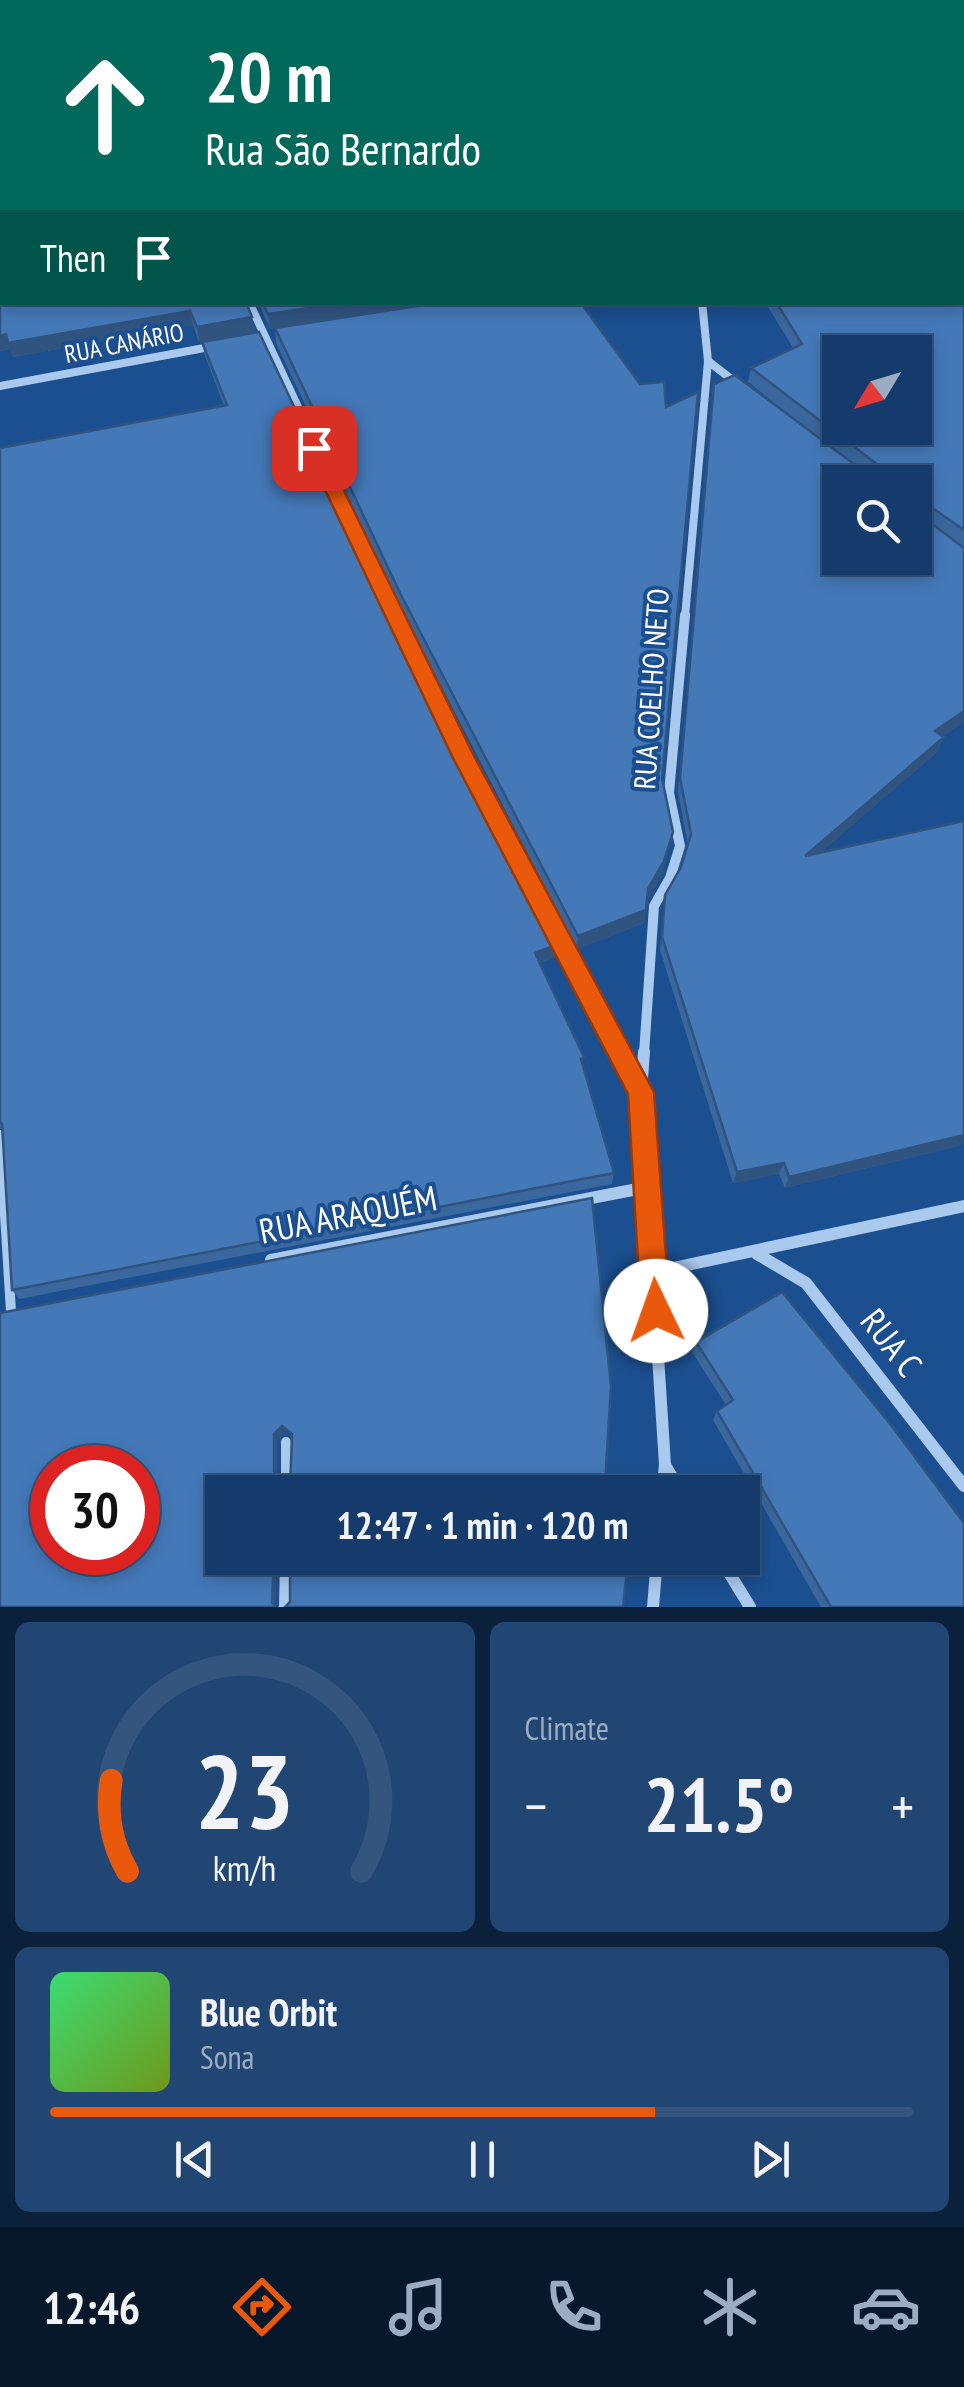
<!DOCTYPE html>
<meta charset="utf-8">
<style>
:root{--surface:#143b6b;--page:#214673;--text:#f1f3f6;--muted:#9dadc1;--line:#33557e;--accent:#ea580c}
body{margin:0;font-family:"PT Sans Narrow",sans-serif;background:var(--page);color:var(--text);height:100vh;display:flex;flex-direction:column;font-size:38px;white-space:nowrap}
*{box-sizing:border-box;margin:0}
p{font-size:32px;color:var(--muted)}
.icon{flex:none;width:55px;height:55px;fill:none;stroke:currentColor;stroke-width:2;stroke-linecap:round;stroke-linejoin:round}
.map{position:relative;height:1607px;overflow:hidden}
.drawer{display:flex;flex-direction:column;gap:15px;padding:15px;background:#0b203b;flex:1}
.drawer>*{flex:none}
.top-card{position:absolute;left:0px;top:0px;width:965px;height:305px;box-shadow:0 5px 15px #0003,0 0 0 2px var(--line);background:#00695c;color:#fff;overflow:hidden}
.needle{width:65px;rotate:232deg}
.buttons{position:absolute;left:822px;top:335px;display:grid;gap:20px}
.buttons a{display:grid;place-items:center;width:110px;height:110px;border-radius:0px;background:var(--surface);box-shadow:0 5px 15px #0003,0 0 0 2px var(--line);font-size:50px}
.speed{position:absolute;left:30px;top:1445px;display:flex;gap:20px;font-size:50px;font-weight:700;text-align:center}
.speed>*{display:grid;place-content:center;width:130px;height:130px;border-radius:50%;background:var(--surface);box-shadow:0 5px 15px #0003,0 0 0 2px var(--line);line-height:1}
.speed .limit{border:15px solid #d22;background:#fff;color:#111}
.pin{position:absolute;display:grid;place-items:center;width:85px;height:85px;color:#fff;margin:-42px;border-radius:20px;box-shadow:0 5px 15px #0006}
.me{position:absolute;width:110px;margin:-55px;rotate:357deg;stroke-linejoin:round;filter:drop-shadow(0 0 8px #0008)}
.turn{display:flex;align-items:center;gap:35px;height:210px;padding:0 40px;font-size:45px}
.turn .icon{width:130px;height:130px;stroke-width:2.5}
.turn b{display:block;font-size:70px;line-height:85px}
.then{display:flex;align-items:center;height:95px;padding:0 40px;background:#0003;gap:20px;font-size:38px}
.big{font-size:75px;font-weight:600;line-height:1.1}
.drawer .widget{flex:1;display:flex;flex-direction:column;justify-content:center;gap:15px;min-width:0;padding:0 35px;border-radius:15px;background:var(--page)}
.drawer .dial{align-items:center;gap:0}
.dial svg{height:260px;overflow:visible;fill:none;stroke:var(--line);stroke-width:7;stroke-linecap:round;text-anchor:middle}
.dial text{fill:var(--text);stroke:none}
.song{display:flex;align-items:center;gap:30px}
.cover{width:120px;height:120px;border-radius:15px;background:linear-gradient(135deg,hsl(140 70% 55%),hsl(80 70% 35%))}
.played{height:10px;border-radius:5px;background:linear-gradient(90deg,var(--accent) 70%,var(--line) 70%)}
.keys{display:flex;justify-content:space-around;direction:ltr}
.heat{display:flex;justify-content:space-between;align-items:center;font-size:55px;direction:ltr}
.drawer .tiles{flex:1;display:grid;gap:15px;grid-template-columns:1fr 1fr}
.widget:last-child{grid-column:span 2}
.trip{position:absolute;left:205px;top:1475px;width:555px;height:100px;border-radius:0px;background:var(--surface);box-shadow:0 5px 15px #0003,0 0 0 2px var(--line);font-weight:600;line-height:100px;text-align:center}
.tabs{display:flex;height:160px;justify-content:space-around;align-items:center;background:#08182b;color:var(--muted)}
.tabs .icon{width:70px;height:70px}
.tabs .current{color:var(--accent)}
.tabs b{font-size:45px;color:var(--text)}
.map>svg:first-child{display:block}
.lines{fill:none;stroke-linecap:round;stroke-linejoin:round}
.stream{fill:#9cc4f0;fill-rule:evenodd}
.lane{stroke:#a9c9ee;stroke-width:10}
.street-far2{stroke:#a9c9ee;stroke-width:8}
.street-far1{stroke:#a9c9ee;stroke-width:10}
.street{stroke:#a9c9ee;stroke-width:12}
.secondary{fill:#d6e6fa;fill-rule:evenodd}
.wall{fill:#3a679d;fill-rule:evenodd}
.shaded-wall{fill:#305480}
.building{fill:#4478b7;stroke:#305480;stroke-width:2.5;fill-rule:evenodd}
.route{fill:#ea580c;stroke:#983908;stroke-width:2.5}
.labels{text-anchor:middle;stroke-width:8;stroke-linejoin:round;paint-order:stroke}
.far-street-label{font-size:25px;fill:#fff;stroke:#1b4f8f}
.street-label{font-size:30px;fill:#fff;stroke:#1b4f8f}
.near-street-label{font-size:35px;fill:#fff;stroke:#1b4f8f}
</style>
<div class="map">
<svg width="964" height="1607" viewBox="0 0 964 1607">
<rect width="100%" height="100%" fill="#1b4f8f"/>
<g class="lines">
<path class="stream" d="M915 0H927L928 2H917Z
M962 28H964V35H962Z"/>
<path class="lane" d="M0 1135 11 1311
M286 1442V1492
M284 1607 285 1558"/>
<path class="street-far2" d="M249 302 396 617
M708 361 739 385
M0 386 215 346
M685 617 708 361 702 302"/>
<path class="street-far1" d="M394 615 434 697
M552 925 621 1054
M644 1054 654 906 670 878 680 846 669 793 685 615"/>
<path class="street" d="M619 1052 640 1091
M644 1052 641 1092 665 1465 662 1492
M757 1254 806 1283 964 1486
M271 1260 648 1187
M654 1272 964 1206
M665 1465 681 1492
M720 1558 750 1607
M653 1607 657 1558"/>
<path class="secondary" d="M2 0H31L2 4Z"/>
</g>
<path class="wall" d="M0 14 246 302 254 331 199 342 193 325 13 357 10 349 0 351Z
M964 148V722L943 736 938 751 820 853 964 821V1143L958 1146 785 1188 779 1174 733 1183 660 950 665 895 681 867 688 844 678 792 714 384 835 450 748 382 751 368 793 348 765 302H962ZM840 482H915V558Z
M258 302H580L662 778 673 832 662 874 647 901 644 923 577 949 401 608 276 343 275 328 287 326 270 329Z
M202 342 387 605 562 943 561 955 540 963 583 1067 614 1173 612 1184 19 1299 12 1290 2 1130 0 1128V448L224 406 205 356Z
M696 1342 964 1607H821L713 1420 717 1411 726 1405 692 1352Z"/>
<path class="shaded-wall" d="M350 302H455L270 329 268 314Z
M190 311 193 325 13 357 10 349 0 351V336Z
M252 317 254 331 199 342 197 327Z
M964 711V722L930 745 935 731Z
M944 737 938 751 801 870 805 856Z
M673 832 662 874 646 902 648 889Z
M646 910 644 923 577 949 578 936Z
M562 943 561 955 534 965 535 953Z
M964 1135V1143L958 1146 785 1188 789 1177Z
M784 1163 779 1174 733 1183 737 1172Z
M282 1426 285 1433 277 1441V1492L274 1485V1434Z
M274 1558H278L275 1607 272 1603Z"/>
<path class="building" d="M93 0H401L402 2H76Z
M2 13V302H246L252 317 197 327 190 311 8 343 6 334 0 336V14Z
M962 147 964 148V530L918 498 915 501V482H840V558H915V511L964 548V711L935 731 944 737 805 856 964 821V1135L789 1177 784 1163 737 1172 662 937 665 895 681 867 691 834 680 778 714 384 735 375 866 473 875 474 878 465 751 368 802 344 776 302H962ZM840 352H915V428H840Z
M262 302H350L268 314Z
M443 302H580L640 384 664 382 666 407 698 392 662 778 673 832 664 861 648 889 646 910 578 936 400 593 275 328Z
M259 332 387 605 562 943 535 953 584 1057 581 1059 614 1173 12 1290 2 1124 0 1122V448L227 405 202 342Z
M592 1198 611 1386 605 1484 615 1485V1492H282L290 1490 292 1434 282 1426 274 1434V1485L279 1492H222V1558H274L272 1603 277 1607H0V1313ZM52 1468H138V1552H52Z
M782 1292 891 1425 964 1523V1607H831L717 1411 733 1400 696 1342Z
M290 1558H613L612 1567 627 1569 623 1607H285L290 1602Z"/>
<path class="route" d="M314 442 323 448 474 756 654 1092 670 1311 666 1321 656 1325 645 1321 641 1311 628 1094 452 756 305 448Z"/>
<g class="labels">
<g class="far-street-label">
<text transform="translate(124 343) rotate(-11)" y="9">RUA CANÁRIO</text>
</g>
<g class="street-label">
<text transform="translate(652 689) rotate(-86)" y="10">RUA COELHO NETO</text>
</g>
<g class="near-street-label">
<text transform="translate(348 1215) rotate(-11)" y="12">RUA ARAQUÉM</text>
<text transform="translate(891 1343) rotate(52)" y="12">RUA C</text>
</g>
</g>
</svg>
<div class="buttons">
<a><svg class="needle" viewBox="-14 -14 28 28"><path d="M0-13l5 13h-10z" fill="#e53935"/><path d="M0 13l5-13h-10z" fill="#9dadc1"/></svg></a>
<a><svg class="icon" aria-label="search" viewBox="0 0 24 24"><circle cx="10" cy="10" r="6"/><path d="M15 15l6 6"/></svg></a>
</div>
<div class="speed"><div class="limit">30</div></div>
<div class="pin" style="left:314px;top:448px;background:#d93025"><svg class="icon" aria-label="arrive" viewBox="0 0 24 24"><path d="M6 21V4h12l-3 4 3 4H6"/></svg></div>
<svg class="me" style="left:656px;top:1311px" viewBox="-20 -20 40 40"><circle r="19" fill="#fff"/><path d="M0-13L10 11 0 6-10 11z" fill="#ea580c"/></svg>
<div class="trip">12:47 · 1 min · 120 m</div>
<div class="top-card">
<div class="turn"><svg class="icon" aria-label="ahead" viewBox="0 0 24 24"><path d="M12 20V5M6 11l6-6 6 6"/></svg><div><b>20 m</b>Rua São Bernardo</div></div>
<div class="then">Then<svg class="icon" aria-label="arrive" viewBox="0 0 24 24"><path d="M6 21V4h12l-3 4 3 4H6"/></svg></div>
</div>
</div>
<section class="drawer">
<div class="tiles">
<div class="widget dial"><svg viewBox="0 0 100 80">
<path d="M14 69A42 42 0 1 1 86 69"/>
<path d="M14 69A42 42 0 0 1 9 41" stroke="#ea580c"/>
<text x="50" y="56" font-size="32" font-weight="700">23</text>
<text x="50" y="72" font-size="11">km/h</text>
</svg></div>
<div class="widget"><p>Climate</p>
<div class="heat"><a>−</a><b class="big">21.5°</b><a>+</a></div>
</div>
<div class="widget">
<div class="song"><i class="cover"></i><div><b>Blue Orbit</b><p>Sona</p></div></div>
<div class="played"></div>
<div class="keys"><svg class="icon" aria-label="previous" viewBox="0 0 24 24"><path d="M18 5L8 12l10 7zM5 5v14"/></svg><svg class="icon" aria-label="pause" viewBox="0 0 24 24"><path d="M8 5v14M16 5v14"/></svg><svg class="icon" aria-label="next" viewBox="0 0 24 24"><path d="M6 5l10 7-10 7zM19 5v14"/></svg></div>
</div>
</div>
</section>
<nav class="tabs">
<b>12:46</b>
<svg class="icon current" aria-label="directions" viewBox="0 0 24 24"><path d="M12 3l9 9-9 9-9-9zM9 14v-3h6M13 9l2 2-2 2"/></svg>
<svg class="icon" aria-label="music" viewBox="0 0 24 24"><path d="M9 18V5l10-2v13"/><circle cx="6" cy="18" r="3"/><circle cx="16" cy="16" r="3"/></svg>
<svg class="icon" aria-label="phone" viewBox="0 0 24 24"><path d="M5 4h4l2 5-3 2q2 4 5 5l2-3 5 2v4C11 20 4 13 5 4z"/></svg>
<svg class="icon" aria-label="climate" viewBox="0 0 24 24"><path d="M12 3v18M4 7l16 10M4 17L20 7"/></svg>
<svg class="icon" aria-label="car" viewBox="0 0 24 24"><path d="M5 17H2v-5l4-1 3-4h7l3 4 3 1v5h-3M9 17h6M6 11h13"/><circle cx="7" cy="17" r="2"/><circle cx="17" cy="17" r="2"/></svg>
</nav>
